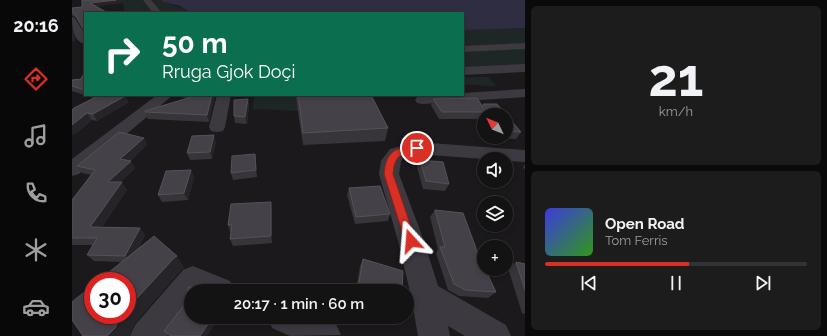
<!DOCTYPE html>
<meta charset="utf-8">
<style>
:root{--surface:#141314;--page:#1d1c1d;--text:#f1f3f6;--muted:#9d9ea0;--line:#333234;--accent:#d93025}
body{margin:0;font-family:Raleway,sans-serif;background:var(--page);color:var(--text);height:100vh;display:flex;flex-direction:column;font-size:15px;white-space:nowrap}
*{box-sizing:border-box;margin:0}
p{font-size:13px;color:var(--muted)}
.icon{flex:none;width:22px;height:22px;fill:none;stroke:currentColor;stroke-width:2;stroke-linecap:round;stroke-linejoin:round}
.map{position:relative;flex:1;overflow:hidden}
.sheet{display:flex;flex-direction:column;gap:6px;padding:6px;background:#0b0a0b;width:302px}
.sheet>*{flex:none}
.banner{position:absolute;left:12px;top:12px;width:380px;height:84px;border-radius:0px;box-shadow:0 2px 6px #0003,0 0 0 1px var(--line);background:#0b6e4f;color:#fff;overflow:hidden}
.needle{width:26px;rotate:313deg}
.tools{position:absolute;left:405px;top:108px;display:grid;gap:8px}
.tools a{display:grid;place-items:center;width:36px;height:36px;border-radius:50%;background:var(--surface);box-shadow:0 2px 6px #0003,0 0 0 1px var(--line);font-size:20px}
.speed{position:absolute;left:12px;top:272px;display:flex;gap:8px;font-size:20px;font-weight:700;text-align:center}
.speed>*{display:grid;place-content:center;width:52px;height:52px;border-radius:50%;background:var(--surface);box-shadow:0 2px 6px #0003,0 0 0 1px var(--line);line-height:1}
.speed .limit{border:6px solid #d22;background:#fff;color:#111}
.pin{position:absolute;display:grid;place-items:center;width:34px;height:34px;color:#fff;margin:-17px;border:2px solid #fff;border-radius:50%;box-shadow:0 1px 4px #0007}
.me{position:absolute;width:44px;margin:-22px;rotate:341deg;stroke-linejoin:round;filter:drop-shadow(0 0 3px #0008)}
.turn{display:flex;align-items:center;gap:14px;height:84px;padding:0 12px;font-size:18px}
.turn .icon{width:52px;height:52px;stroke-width:2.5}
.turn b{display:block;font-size:28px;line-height:34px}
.sheet .widget{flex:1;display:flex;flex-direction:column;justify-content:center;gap:6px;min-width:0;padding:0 14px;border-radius:6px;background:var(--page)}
.sheet .dial{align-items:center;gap:0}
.dial b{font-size:52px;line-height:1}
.song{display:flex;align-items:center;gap:12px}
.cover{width:48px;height:48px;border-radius:6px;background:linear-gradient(135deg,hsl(240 70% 55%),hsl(110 70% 35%))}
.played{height:4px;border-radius:2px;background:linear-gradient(90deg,var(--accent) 55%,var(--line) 55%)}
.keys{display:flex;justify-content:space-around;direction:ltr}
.trip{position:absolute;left:112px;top:284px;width:230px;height:40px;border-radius:20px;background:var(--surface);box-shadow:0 2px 6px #0003,0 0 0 1px var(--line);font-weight:600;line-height:40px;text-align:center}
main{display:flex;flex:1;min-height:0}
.tab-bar{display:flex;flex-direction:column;width:72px;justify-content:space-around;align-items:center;background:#080808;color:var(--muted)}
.tab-bar .icon{width:28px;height:28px}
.tab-bar .selected{color:var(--accent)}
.tab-bar b{font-size:18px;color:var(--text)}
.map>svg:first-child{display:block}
.green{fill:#1e2726}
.water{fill:#2f2d41}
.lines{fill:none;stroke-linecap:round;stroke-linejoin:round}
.minor{fill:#3d3941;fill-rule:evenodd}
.wall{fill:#37353a}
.shaded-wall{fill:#262428}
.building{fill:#444148;stroke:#55525a}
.route{fill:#d93025;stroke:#8d1f18}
</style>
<main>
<nav class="tab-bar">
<b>20:16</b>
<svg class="icon selected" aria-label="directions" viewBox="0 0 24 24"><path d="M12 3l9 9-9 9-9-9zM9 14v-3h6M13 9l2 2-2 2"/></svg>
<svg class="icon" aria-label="music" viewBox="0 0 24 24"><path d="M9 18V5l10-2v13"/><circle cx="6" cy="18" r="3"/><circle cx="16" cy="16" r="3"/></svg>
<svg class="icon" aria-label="phone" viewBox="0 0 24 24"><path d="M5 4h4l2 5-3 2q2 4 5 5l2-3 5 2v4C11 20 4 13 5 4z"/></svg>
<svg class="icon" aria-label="climate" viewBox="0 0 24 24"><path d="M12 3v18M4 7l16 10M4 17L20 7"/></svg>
<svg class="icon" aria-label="car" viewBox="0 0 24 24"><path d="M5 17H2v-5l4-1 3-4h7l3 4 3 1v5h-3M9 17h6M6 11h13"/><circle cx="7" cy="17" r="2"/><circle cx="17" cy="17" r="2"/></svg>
</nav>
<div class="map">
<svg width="453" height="336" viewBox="0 0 453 336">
<rect width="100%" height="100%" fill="#1b191b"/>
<path class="green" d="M50 0H90C98 7 110 5 119 13H53Z
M434 28H453V66L391 69V30Z
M393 77H416L424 86C413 87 401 83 391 85V78Z
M182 95H298L228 111 181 109Z"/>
<path class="water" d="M90 0H453V28L391 30V13H119L108 6 91 2Z"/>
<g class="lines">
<path class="minor" d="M71 0H79L90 13H81Z
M0 17 3 18 13 34V44C1 41 0 27 0 17Z
M453 43V49L391 52V46Z
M453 64V72L391 75V67Z
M453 89V97L350 104 345 103 343 100 345 97 350 96 391 95V93Z
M85 95H101L7 174 0 176V159Z
M145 95H159L153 127 151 131 145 132 139 131 137 127Z
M345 142 453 150V162L434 161V159H412L345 154 331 158 329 161 327 174 352 241 366 286 434 325 439 336H393L376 326 378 336H346L339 296 326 241 307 174 309 161 318 149Z
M121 266 158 281 163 291H119V305L95 336H58L63 325 111 270Z
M196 317H249L264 324 269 335 218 336 200 328Z"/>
</g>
<path class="wall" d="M51 3 24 6 13 13V32L4 17 0 16V8Z
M13 75V95H25L24 97 57 102 25 121 20 120 6 132 0 135V110L21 98 0 91V80L9 79Z
M102 95H143L137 122 76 119 73 112 115 98 102 96Z
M224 95H299L316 128 313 141 231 145 224 99Z
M405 98 410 105 411 104H425L449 132 444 139 428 138 427 137H434V115H412V117L411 116 410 119H367L359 105 361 99Z
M176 99 177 106 175 124 163 123 162 116Z
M72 138 75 145 58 161 63 168 49 182 55 190 30 227 68 228 73 235 66 249 113 268 110 269 62 324 57 336H11L50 262 22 261 15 255 21 245H0V200L19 175 10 173 5 166Z
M144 142 140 159 118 160 115 153Z
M183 154 185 177 161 180 159 173Z
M348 160 377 184 373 191 351 189 345 167Z
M453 164V170L451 167Z
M119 170 122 177 116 200 90 202 86 195Z
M277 188 318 214 316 221 283 224 275 195Z
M200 209V243L161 246 158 239 159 232H158L156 225Z
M363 210 405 251 424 292 416 298 387 296 376 290 364 253 366 249 358 217Z
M291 259 330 291H284L288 266Z
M444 262 453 264V314L450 313 436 268Z"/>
<path class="shaded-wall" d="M44 0H50L51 3 20 7 18 3Z
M0 28 4 40 0 42Z
M21 95H25L23 99Z
M140 95H143L137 122 135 115Z
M53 96 57 102 25 121 21 114Z
M176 99 177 106 175 124 173 117Z
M15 113 20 120 6 132 0 135V125Z
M142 135 144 142 140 159 138 152Z
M72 138 75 145 52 166 48 159Z
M183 154 184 161 185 177 184 170Z
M59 161 63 168 42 190 36 182Z
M119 170 122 177 116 200 112 193Z
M50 182 55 190 25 234 18 227Z
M199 202 200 209V243L199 236Z
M68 228 73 235 60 262 53 256Z
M105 256 113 268 110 269 62 324 57 336H35L49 315H55V309L102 258Z
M141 317H148L135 336H128Z"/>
<path class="building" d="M10 0H44L18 3 36 13H13V29L12 30 2 13 0 12V8L10 7Z
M11 75H13V90L0 86V80L9 79Z
M28 95H52L53 96 21 114 15 113 0 125V110L2 108Z
M126 95H140L135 115 73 112V111Z
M226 95H299L316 128 231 133Z
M405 98 414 112H370L361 99Z
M176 99 173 117 162 116V100Z
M411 104H425L449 132 434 131V115H420Z
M47 132 72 138 48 159 59 161 36 182H50L18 227 68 228 53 256 15 255 25 238H0V206L2 203H0V200L23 170 5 166Z
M142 135 138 152 115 153 120 136Z
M183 154 184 170 159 173 160 156Z
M348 160 371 162 377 184 354 181Z
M119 170 112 193 86 195 94 171Z
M308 186 318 214 284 217 277 188Z
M199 202V236L158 239 160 225H156L159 204Z
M363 210 391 213 405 251 412 266V269H413L424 292 393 290 382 284 368 247H373Z
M82 236 105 256 102 258 55 309V281H26Z
M291 259 331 271 330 291H296L286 288Z
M444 262 453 264V290Z
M21 285V315H49L43 328 35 336H11L0 320V302Z
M116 287H121L127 291H119V317H141L128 336H98L92 331 116 300Z"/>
<path class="route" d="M345 145 348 146 349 148 348 150C330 155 323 152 321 174L344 241 343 245 339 246 335 245 333 241 312 174C314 150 324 148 345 145Z"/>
</svg>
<div class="tools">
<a><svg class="needle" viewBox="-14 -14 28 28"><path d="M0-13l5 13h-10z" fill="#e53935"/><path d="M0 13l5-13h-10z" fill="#9d9ea0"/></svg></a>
<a><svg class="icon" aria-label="sound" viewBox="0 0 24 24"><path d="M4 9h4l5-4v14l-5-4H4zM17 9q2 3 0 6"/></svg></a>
<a><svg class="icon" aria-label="layers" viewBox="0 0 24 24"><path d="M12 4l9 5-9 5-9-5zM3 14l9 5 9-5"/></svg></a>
<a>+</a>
</div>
<div class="speed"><div class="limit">30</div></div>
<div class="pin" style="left:345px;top:148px;background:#d93025"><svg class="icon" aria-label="arrive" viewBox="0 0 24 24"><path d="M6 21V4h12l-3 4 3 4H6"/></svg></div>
<svg class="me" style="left:339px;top:241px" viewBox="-20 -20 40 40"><path d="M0-17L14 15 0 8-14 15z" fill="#d93025" stroke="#fff" stroke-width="4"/></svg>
<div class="trip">20:17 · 1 min · 60 m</div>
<div class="banner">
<div class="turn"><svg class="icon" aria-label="right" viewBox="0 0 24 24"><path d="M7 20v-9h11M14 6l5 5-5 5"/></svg><div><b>50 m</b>Rruga Gjok Doçi</div></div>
</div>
</div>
<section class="sheet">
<div class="widget dial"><b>21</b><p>km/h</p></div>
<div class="widget">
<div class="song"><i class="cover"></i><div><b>Open Road</b><p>Tom Ferris</p></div></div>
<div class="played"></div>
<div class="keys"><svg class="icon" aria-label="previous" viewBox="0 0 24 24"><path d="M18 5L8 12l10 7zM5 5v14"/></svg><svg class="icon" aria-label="pause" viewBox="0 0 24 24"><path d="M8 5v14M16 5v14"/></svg><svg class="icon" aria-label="next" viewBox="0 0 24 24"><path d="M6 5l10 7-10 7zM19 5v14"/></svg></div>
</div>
</section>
</main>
